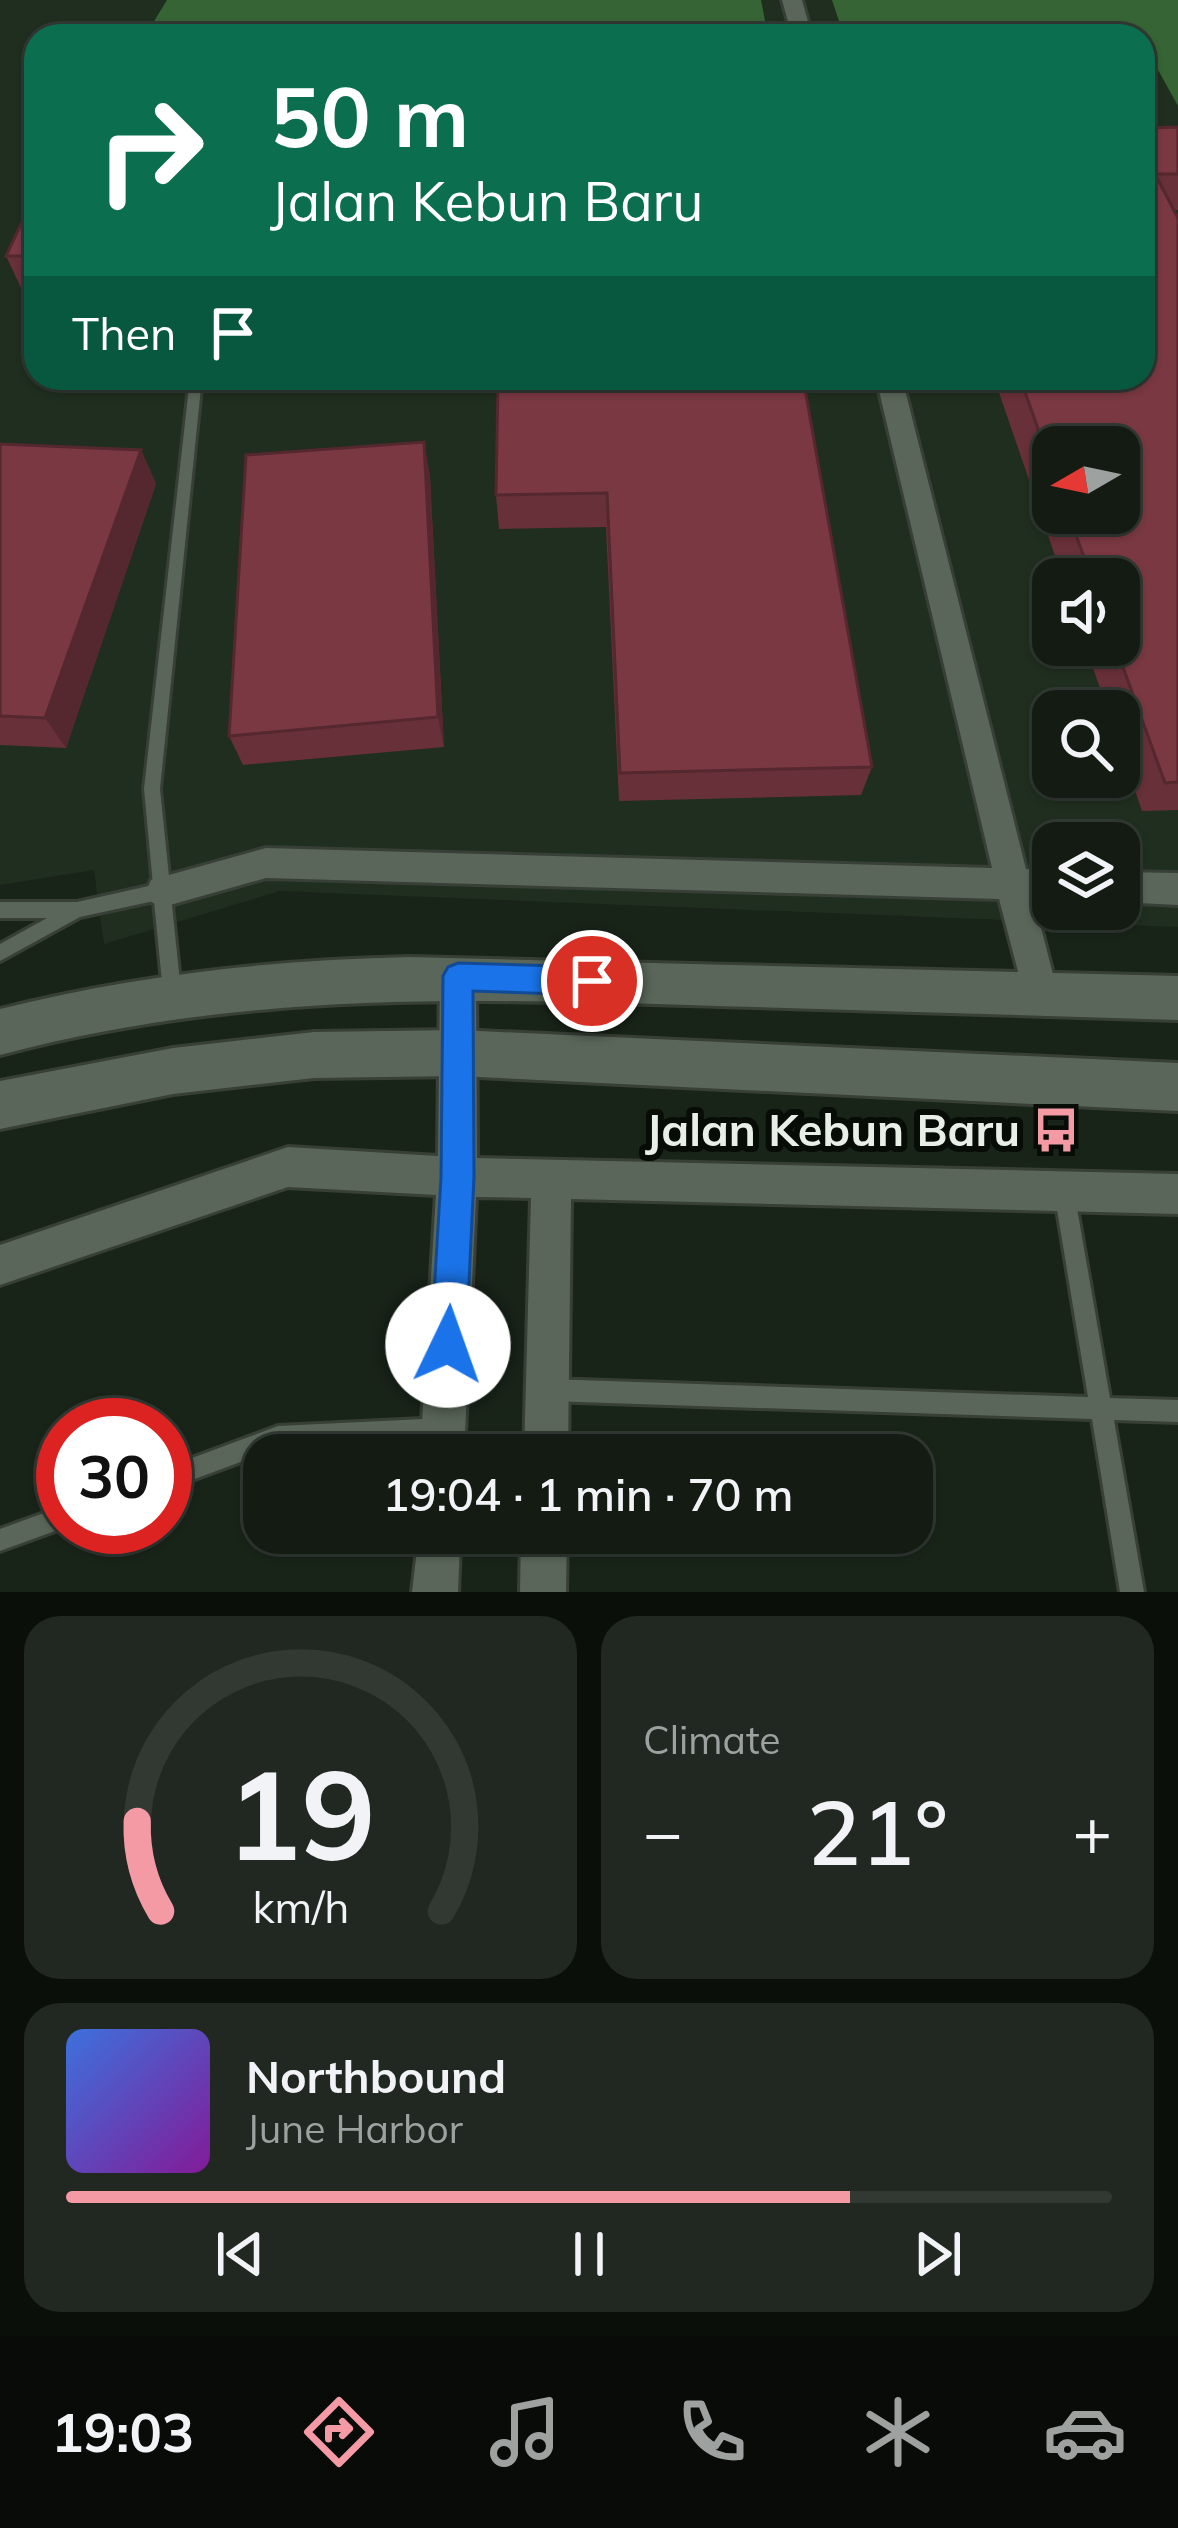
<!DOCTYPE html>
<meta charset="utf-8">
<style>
:root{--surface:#131b13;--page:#202821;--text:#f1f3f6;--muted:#9da1a0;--line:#323933;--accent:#f49aa5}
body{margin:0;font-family:Mulish,sans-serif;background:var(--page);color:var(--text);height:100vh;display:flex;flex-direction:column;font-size:45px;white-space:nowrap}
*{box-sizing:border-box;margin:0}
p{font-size:39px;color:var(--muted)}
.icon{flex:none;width:66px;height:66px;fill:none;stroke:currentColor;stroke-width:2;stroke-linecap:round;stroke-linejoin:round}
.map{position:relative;height:1592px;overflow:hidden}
.side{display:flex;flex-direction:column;gap:24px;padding:24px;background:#0a0f0a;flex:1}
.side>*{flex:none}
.banner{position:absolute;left:24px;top:24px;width:1131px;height:366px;border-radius:36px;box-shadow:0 3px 9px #0004,0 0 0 3px var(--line);background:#0b6e4f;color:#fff;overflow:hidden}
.needle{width:78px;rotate:261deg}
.controls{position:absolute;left:1032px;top:426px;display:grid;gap:24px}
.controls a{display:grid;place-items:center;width:108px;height:108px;border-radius:24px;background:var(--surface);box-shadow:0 3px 9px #0004,0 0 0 3px var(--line);font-size:60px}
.speed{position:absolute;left:36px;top:1398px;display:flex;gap:24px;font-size:60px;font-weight:700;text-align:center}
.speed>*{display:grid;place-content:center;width:156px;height:156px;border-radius:50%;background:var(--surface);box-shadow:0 3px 9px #0004,0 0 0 3px var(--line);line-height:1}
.speed .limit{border:18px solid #d22;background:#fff;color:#111}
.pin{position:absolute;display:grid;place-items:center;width:102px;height:102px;color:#fff;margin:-51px;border:6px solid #fff;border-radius:50%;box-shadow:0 3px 12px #0007}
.me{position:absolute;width:132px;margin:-66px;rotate:3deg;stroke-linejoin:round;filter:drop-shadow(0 0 9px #0008)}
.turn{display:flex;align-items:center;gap:42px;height:252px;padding:0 48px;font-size:54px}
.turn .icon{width:156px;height:156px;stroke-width:2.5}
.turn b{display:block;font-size:84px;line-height:102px}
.then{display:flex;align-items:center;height:114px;padding:0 48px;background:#0003;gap:24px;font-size:45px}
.big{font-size:90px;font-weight:600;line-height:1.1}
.side .widget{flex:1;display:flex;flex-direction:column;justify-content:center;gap:18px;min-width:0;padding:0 42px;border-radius:36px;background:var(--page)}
.side .dial{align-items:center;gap:0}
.dial svg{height:312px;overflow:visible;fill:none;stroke:var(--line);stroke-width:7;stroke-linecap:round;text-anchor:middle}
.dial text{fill:var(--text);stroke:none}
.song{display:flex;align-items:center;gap:36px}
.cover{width:144px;height:144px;border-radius:18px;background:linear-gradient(135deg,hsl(220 70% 55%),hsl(290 70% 35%))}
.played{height:12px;border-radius:6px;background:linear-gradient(90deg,var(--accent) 75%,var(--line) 75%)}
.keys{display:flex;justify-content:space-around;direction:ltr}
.heat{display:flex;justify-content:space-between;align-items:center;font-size:66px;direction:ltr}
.side .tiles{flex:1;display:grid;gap:24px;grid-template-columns:1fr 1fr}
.widget:last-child{grid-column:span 2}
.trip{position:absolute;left:243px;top:1434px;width:690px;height:120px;border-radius:36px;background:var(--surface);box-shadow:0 3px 9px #0004,0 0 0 3px var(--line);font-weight:600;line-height:120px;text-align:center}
.tab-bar{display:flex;height:192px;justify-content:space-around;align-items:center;background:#080b08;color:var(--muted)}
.tab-bar .icon{width:84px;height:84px}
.tab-bar .on{color:var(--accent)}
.tab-bar b{font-size:54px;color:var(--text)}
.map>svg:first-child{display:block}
.built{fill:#1f2e1e;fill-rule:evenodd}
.forest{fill:#366434}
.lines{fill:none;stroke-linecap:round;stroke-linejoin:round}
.service-casing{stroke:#373f36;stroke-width:6}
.minor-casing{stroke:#373f36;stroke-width:6}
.tertiary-casing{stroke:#373f36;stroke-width:6}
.service{fill:#5a6659;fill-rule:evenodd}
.minor{fill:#5a6659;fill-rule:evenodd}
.tertiary{fill:#5a6659;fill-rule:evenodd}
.wall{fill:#683039;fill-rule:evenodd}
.shaded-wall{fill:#55272e}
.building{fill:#793842;stroke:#55272e;stroke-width:3}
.route{fill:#1a73e8;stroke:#114b97;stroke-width:3}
.labels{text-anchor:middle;stroke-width:12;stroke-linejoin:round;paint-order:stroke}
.poi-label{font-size:45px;font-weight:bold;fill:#e8efe7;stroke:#070c07;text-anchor:end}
</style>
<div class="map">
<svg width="1178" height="1592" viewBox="0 0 1178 1592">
<rect width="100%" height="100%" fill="#192419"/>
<path class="built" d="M0 0H1178V927L280 891 104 944 94 870 0 885ZM36 36H1143V378H36ZM1053 447H1119V513H1053ZM1053 579H1119V645H1053ZM1053 711H1119V777H1053ZM1053 843H1119V909H1053Z"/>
<path class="forest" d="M167 0H761L768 36H145Z
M832 0H1178V106L1157 68H1143V36H844Z"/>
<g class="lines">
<g class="service-casing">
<path id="service" d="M190 378H202L160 789 181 992 178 998 172 1001 166 998 163 992 154 901 80 917 0 961V944L47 918H0V902H77L153 885 144 789Z
M1064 1181 1071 1184 1074 1191 1110 1398 1178 1400V1422L1114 1420 1144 1592H1120L1092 1419 548 1401 540 1398 537 1390 540 1382 548 1379 1088 1397 1054 1191 1057 1184Z
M444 1418 452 1421 455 1429 452 1437 444 1440 278 1448 165 1490V1468L278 1426Z
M63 1506V1527H66L0 1551V1529Z"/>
</g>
<g class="minor-casing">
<path id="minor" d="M782 0H802L812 36H792Z
M876 378H902L1026 869 1053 870V900H1034L1058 994 1053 1006 1040 1011 1027 1006 999 899 266 878 163 907 151 902 146 891 151 880 266 848 992 868Z
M1119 872 1178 873V905L1119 902Z
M458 960 471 965 476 977 477 1158 1178 1174V1214L571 1199 568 1455H524L531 1198 476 1197 464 1455H420L436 1195 288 1187 0 1285V1245L288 1147 438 1156 440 977 445 965Z
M419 1533H455L460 1544 458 1592H412Z
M521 1533H567L566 1592H520Z"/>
</g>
<g class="tertiary-casing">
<path id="tertiary" d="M410 957 1178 976V1020C1014 1015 850 1010 687 1005 448 998 234 993 0 1055V1009C136 975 270 960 410 957Z
M458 1030 1178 1063V1111L458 1076 314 1078 173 1094 0 1129V1081L173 1048 314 1032Z"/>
</g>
<use href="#service" class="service"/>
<use href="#minor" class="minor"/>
<use href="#tertiary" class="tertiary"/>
</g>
<path class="wall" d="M1178 127V210H1174L1178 218V810L1142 811 1119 744V711H1108L1085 645H1119V579H1063L994 378H1143V128ZM1053 447 1119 513H1053Z
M6 256H36V292H23Z
M498 378 872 767 861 795 619 801 606 527 499 529 496 495Z
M424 442 430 477 444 747 243 765 229 736Z
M0 444 141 450 156 484 66 748 0 745Z"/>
<path class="shaded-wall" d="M424 442 430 477 444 747 438 717Z
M141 450 156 484 66 748 45 718Z"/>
<path class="building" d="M1178 127V174H1155L1178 218V782L1165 783 1115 645H1119V579H1092L1068 513H1119V447H1053V471L1020 378H1143V128Z
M36 192V256H6Z
M498 378H803L872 767 620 773 607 493 496 495Z
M424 442 438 717 229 736 246 455Z
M0 444 141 450 45 718 0 716Z
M342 1533H475L474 1543 341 1548Z"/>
<path class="route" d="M458 963 592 967 603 971 607 981 603 991 592 995 473 991 474 1177 466 1345 461 1357 448 1362 436 1357 431 1345 441 1177 443 976 448 967Z"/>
<defs>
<g id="bus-bare" transform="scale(3.6)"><path d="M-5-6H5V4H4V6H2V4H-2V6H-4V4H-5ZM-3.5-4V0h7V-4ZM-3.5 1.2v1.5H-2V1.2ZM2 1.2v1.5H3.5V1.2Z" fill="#f49aa5" stroke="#070c07" stroke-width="2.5" paint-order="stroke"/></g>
</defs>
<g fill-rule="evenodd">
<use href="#bus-bare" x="1056" y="1130"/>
</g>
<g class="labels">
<g class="poi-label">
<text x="1020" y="1146">Jalan Kebun Baru</text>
</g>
</g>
</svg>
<div class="controls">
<a><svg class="needle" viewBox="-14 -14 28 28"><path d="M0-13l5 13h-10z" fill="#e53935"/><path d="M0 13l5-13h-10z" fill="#9da1a0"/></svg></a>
<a><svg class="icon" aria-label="sound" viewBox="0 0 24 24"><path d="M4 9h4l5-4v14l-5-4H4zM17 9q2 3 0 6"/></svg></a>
<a><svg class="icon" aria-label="search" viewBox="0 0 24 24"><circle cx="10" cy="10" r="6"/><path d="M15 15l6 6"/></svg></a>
<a><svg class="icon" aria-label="layers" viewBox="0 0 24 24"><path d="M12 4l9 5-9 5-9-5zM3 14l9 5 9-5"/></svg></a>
</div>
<div class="speed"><div class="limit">30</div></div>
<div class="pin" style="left:592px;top:981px;background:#d93025"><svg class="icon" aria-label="arrive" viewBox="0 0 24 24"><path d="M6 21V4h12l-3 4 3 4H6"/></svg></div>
<svg class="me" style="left:448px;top:1345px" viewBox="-20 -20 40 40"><circle r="19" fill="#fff"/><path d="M0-13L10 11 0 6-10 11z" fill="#1a73e8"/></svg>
<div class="trip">19:04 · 1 min · 70 m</div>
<div class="banner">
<div class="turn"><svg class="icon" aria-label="right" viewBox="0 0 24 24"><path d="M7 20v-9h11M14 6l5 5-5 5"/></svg><div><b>50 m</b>Jalan Kebun Baru</div></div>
<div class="then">Then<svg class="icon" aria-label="arrive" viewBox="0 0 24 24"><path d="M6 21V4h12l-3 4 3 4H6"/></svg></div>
</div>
</div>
<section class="side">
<div class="tiles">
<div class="widget dial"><svg viewBox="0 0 100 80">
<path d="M14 69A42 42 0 1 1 86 69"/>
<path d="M14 69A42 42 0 0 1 8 46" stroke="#f49aa5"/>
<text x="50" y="56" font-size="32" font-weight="700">19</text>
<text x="50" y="72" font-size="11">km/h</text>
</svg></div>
<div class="widget"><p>Climate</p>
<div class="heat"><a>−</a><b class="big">21°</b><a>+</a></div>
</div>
<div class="widget">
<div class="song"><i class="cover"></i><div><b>Northbound</b><p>June Harbor</p></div></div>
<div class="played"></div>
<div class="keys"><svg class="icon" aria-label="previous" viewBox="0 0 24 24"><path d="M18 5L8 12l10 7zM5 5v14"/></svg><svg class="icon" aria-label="pause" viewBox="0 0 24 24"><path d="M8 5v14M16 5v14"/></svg><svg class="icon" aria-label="next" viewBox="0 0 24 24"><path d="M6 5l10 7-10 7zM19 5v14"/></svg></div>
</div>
</div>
</section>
<nav class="tab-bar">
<b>19:03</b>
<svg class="icon on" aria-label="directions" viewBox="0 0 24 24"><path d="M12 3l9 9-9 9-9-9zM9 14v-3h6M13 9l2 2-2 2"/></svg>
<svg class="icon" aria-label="music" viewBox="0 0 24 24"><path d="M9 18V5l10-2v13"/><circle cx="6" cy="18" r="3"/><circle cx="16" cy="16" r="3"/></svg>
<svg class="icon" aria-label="phone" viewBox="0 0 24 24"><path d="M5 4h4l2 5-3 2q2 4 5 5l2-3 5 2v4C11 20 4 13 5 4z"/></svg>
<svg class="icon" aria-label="climate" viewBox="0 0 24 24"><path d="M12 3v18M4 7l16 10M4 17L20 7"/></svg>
<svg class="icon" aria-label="car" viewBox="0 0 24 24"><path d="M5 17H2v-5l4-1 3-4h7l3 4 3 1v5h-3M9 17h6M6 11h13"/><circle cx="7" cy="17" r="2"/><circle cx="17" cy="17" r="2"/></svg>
</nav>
